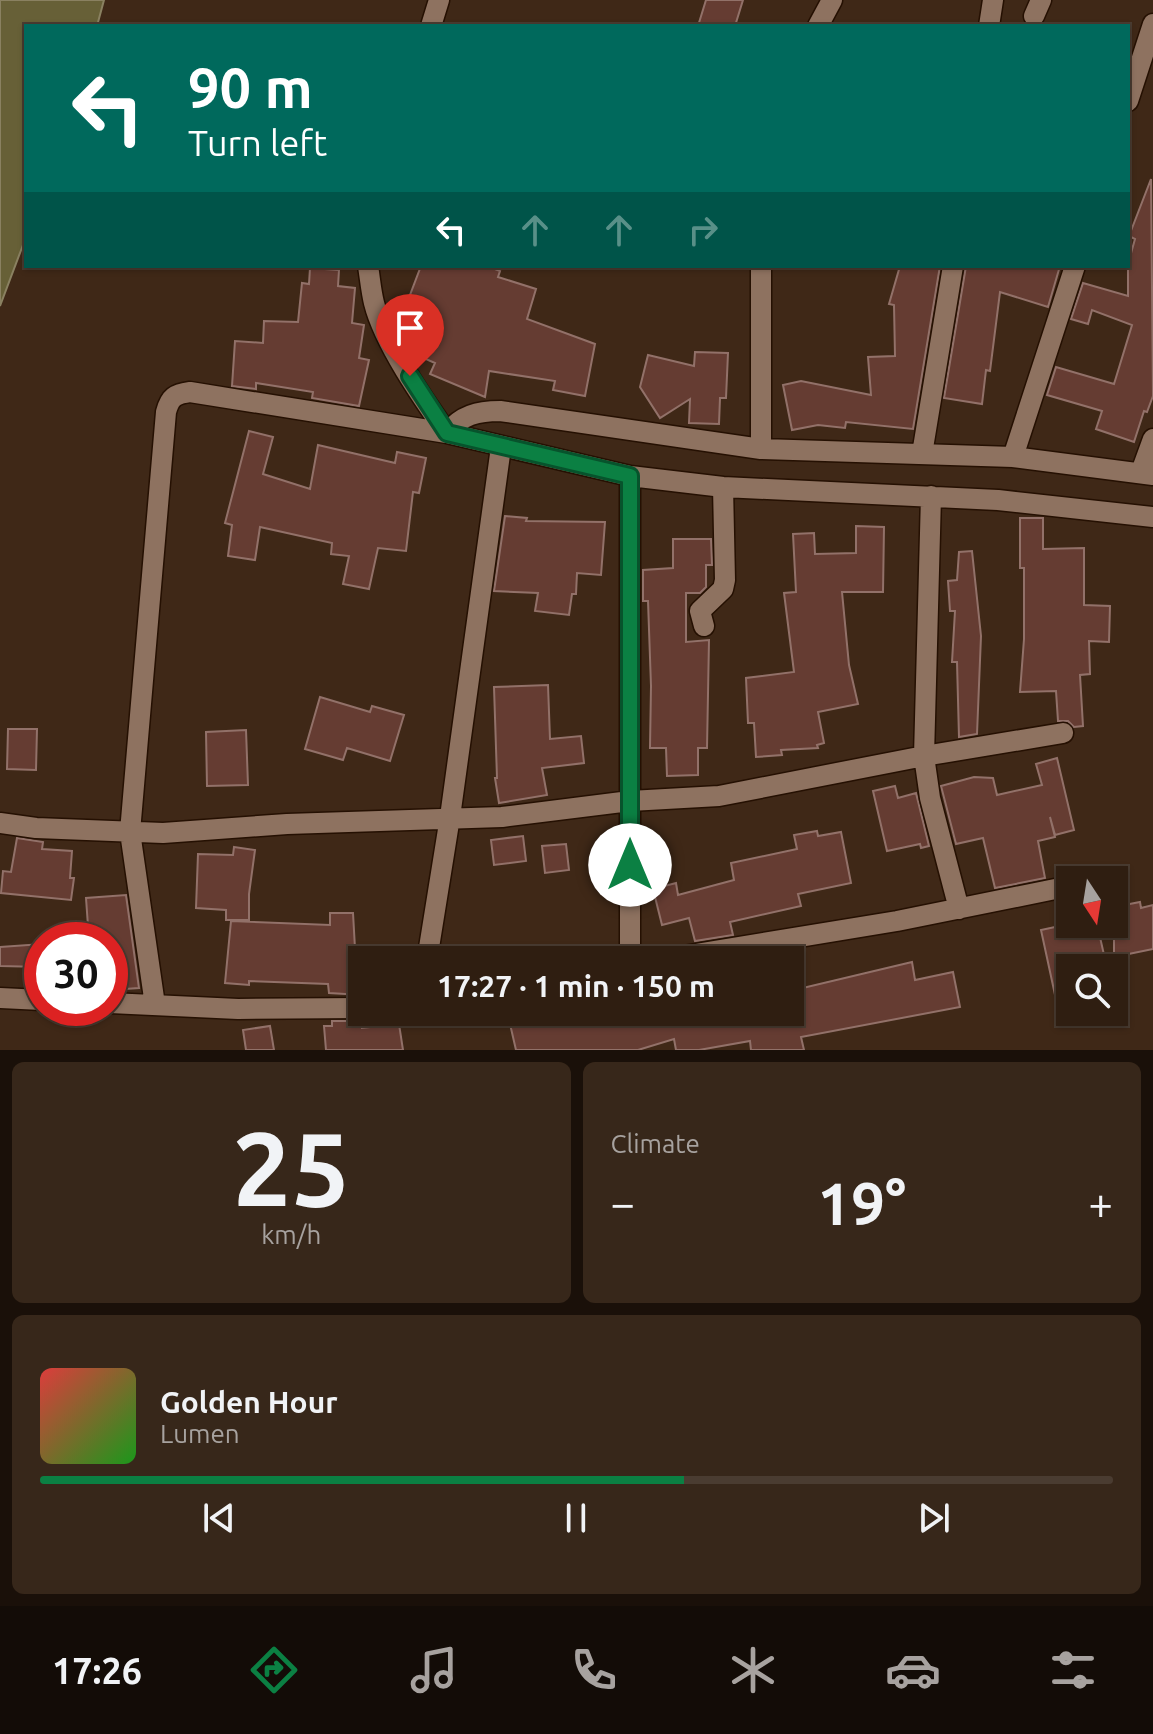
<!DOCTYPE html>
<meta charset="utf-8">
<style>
:root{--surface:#2f1e11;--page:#37271a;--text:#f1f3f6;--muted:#a7a29f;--line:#4a3c31;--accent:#0b8043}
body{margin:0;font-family:Ubuntu,sans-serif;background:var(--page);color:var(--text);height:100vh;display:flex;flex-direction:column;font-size:30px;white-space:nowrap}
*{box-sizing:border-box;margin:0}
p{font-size:26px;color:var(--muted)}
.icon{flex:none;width:44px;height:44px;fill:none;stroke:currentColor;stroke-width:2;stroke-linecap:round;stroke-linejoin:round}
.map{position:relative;height:1050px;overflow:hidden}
.drawer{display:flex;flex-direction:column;gap:12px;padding:12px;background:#1a1009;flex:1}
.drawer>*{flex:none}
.hud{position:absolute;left:24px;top:24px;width:1106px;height:244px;border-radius:0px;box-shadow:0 2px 6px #0004,0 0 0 2px var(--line);background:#00695c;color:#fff;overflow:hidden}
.needle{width:52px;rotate:168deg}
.controls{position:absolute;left:1056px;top:866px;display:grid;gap:16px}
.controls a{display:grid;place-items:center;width:72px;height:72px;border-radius:0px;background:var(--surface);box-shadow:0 2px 6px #0004,0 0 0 2px var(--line);font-size:40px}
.speed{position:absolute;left:24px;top:922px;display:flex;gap:16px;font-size:40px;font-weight:700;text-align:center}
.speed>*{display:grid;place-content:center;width:104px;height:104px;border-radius:50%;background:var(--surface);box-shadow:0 2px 6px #0004,0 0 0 2px var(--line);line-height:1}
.speed .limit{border:12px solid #d22;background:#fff;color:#111}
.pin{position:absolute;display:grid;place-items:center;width:68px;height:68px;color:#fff;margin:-82px -34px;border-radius:50% 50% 50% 0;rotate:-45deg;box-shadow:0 0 8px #0007}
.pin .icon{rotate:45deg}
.me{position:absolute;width:88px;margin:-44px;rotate:0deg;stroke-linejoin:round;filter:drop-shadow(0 0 6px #0008)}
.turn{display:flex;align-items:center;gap:28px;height:168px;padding:0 32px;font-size:36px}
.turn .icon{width:104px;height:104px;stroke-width:2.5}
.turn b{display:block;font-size:56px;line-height:68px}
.lanes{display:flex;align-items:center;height:76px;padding:0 32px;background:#0003;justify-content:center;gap:40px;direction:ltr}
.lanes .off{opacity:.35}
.big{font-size:60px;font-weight:700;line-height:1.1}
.drawer .widget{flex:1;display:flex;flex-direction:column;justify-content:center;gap:12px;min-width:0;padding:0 28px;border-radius:12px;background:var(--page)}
.drawer .dial{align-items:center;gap:0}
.dial b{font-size:104px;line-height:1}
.song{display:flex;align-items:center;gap:24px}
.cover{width:96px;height:96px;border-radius:12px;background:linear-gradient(135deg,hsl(0 70% 55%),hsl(120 70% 35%))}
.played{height:8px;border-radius:4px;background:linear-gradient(90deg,var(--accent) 60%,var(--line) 60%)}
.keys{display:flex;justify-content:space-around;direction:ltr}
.heat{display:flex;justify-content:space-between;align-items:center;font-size:44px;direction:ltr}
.drawer .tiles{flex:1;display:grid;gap:12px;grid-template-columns:1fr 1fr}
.widget:last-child{grid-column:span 2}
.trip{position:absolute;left:348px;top:946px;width:456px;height:80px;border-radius:0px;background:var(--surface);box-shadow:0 2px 6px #0004,0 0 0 2px var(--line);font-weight:700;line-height:80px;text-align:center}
.tab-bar{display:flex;height:128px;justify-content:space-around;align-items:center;background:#130c07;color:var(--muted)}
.tab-bar .icon{width:56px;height:56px}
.tab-bar .active{color:var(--accent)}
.tab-bar b{font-size:36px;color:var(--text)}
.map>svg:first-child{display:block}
.water{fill:#676037;stroke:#8a8161;stroke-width:2}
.building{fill:#653c32;stroke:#927169;stroke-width:2}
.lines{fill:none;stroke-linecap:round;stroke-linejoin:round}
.street-casing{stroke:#251002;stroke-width:23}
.street{stroke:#8e7260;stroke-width:20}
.route-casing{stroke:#07532c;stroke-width:20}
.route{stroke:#0b8043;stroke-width:14}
</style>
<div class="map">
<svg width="1153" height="1050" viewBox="0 0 1153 1050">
<rect width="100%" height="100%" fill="#3f2817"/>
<path class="water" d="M0 0H104L97 26H26V237L0 306Z"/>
<path class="building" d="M706 0H743L735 26H698Z
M1151 179 1153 396 1147 412 1144 411 1134 442 1096 429 1102 411 1047 395 1056 367 1114 384 1132 325 1092 310 1088 324 1071 319 1083 283 1128 296V264L1135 239 1129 236Z
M421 266H487L500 271 498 277 536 289 527 319 595 344 585 396 553 390 555 381 489 371 485 397 430 374 435 363 410 352 418 331 399 324Z
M900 266H940L913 429 846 422 845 428 818 425 792 430 783 385 801 381 871 395 868 357 895 356 894 305 889 304Z
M966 266H1060L1048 307 1000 292 990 371 986 370 982 404 944 398Z
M310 268 339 270 338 286 355 288 352 323 364 325 359 358 369 360 359 406 312 398 313 392 256 383V389L232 386 235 341 263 343 264 321 298 322 302 283 309 284Z
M695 352 728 353 726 398H720L719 424 689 423 690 399 660 418 640 387 648 355 694 366Z
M249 431 273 437 263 474 310 489 318 445 395 463 397 452 426 458 419 493 413 492 406 551 378 548 369 589 343 584 349 556 331 554 332 543 260 527 255 560 228 556 232 525 225 523Z
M505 516 527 518 526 521 605 522 601 575 577 573 576 594H572L569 615 535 611 538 593 494 591Z
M1020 518H1043V549L1084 548V605L1110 606 1109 642 1089 641 1090 674 1080 675 1083 726 1074 727 1068 721H1058L1056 691 1020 692 1024 639V568H1020Z
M856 526 884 527 883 592H842L849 665 858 704 818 712 824 743 817 745 818 748 781 750 782 755 756 757 754 723H748L746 678 794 672 784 593 796 592 793 534 814 533 815 554 856 553Z
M673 539H711L712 565H706V587L700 593H686V642L709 640 707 748H698V775L667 776 666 748H650L651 686 648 601H643V570L673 568Z
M972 551 981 636 977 734 959 737 957 662H952L955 611H950L948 581 957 580 959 552Z
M548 685 550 739 581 736 584 763 542 768 547 795 499 803 495 778H497L494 687Z
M320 697 370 712 372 706 404 715 390 761 347 748 343 760 305 749Z
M8 729H37L36 770 7 769Z
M246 730 248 785 207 786 206 732Z
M1057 758 1074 830 1055 835 1050 817 1055 837 1038 841 1045 878 995 888 983 838 956 844 941 786 974 777 993 778 997 795 1042 785 1036 764Z
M895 786 898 798 916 793 929 846 921 848 920 844 887 851 873 791Z
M817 831 818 836 841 832 851 883 798 894 801 906 730 922 733 935 695 941 689 918 662 925 653 889 676 883 678 895 734 880 731 863 797 849 794 835Z
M523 836 526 861 494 865 491 840Z
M17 838 43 842 42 849 72 851 70 878H74L71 900 1 893 3 871 11 872Z
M566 844 569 870 545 873 542 846Z
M234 847 255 850 249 894V920H226V910L196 908 198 854 233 855Z
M126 895 139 988 110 990V940H89L86 898Z
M1140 902 1141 908 1153 905V949L1114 957V907Z
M330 913H353L356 966 362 965V995L329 993 328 984 249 981V985L225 983 231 921 330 925Z
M1069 924H1097L1107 968H1070V1017L1060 1018 1041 930Z
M42 944V967L0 966V947Z
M912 962 915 980 953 972 960 1007 801 1037 804 1050H751L750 1041 699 1050H676L674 1039 638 1050H516L510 1024 557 1012H699L700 1020 748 1012H790V991Z
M332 1021H362V1028L399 1024 403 1050H326L324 1026H332Z
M270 1026 274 1050H246L243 1030Z"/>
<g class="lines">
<g class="street-casing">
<path id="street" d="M1034 16 1041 0
M431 26 439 0
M818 26 832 0
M989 26 993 0
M1128 101 1153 24
M368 266C370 278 371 291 374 303 384 343 423 399 447 433L630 476 723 487 998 500 1153 517
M761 266V449
M922 454 953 266
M1013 457 1075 266
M1141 472 1153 439
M931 496 924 756 930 798 959 909
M704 626 700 611 723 589 725 580 723 487
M0 823 36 828 163 833 287 824 502 817 630 801 719 796 924 756 1063 733
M1096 880 1116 876
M427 960 450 817 501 447
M630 960V476
M659 960 897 921 1070 886
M0 998 42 1000
M110 1003 238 1009 362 1008
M155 1005 130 832 166 412C170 397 175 394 190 392L447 433C461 415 478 411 500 411L761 449 1013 457 1153 475"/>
</g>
<use href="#street" class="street"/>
</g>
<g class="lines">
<g class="route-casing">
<path id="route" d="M410 376 447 433 630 476V865"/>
</g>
<use href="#route" class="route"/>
</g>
</svg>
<div class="controls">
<a><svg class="needle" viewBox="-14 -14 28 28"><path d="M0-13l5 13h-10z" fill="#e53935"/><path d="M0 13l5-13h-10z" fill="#a7a29f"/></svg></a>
<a><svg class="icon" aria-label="search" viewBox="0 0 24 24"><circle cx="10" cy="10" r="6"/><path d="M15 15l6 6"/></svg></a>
</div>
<div class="speed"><div class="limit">30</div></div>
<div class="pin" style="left:410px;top:376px;background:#d93025"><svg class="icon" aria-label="arrive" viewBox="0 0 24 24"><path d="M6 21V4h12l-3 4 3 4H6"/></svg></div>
<svg class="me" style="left:630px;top:865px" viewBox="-20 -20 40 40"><circle r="19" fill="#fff"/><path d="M0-13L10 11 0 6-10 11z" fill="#0b8043"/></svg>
<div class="trip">17:27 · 1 min · 150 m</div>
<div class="hud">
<div class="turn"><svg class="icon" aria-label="left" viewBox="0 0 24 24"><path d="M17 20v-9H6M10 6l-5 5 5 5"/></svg><div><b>90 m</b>Turn left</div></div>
<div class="lanes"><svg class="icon" aria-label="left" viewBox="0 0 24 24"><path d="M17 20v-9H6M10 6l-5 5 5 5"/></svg><svg class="icon off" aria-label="ahead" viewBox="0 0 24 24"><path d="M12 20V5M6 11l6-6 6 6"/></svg><svg class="icon off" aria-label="ahead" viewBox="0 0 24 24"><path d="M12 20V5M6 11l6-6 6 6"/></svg><svg class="icon off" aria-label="right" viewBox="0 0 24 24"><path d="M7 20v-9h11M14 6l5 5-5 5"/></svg></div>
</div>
</div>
<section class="drawer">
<div class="tiles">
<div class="widget dial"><b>25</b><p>km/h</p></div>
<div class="widget"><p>Climate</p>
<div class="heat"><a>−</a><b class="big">19°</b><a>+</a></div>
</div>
<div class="widget">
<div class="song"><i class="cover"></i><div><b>Golden Hour</b><p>Lumen</p></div></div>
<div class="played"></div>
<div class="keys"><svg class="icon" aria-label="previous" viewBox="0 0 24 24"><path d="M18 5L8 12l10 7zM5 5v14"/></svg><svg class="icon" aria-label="pause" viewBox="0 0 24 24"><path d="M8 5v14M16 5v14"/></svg><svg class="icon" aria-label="next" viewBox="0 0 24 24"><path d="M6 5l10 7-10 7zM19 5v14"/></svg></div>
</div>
</div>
</section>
<nav class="tab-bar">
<b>17:26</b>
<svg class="icon active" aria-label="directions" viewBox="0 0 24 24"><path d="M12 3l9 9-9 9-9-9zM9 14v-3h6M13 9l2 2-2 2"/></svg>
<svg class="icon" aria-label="music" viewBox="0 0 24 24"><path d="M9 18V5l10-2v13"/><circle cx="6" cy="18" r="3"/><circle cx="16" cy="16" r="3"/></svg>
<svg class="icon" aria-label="phone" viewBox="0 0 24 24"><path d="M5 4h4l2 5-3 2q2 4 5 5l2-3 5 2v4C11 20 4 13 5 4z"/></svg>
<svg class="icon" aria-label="climate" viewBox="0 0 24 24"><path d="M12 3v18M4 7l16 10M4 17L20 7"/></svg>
<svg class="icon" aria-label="car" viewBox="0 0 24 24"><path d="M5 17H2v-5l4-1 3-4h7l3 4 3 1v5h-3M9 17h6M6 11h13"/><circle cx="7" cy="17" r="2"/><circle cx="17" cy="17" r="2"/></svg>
<svg class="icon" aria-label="filters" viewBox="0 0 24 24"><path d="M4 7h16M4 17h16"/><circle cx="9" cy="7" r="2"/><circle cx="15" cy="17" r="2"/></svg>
</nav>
